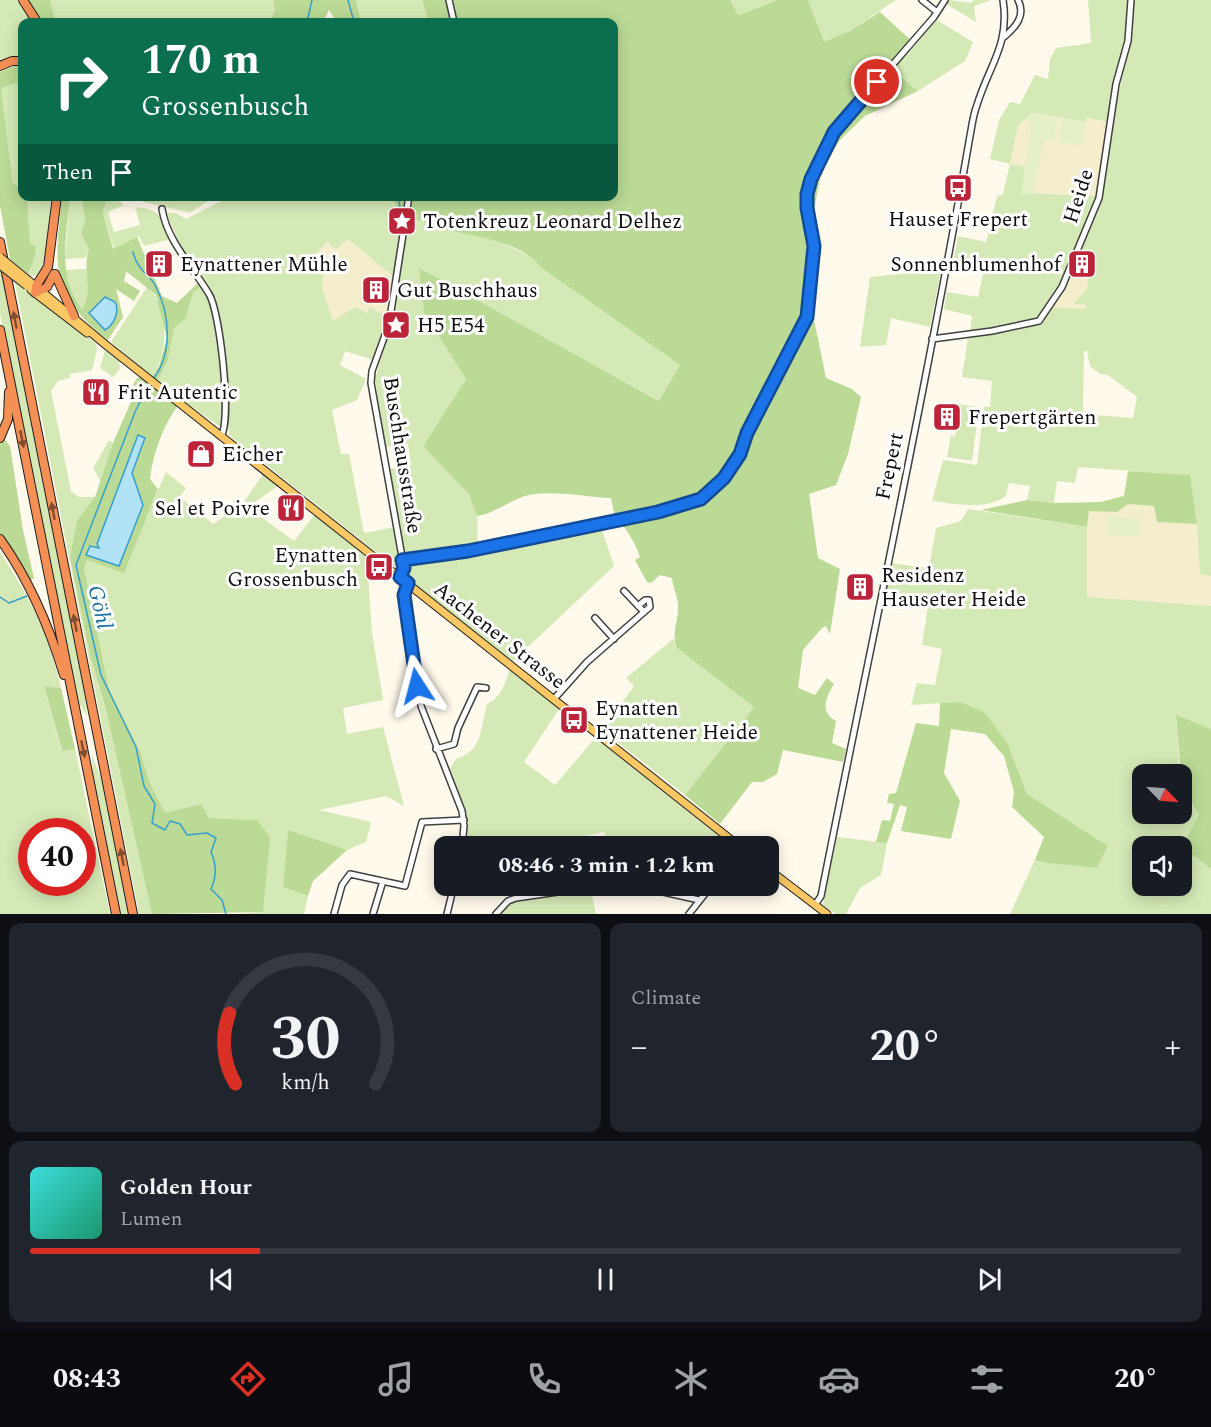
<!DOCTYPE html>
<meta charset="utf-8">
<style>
:root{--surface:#171b24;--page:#20242c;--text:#f1f3f6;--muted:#9ea1a6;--line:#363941;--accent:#d93025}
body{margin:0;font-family:Spectral,serif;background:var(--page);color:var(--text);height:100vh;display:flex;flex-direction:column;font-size:22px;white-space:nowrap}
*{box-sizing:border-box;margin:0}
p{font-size:20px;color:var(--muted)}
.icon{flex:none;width:33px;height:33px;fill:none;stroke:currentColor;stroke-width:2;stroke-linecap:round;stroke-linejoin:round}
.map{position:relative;height:914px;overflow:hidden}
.details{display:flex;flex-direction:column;gap:9px;padding:9px;background:#0d0f14;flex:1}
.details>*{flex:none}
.guide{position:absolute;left:18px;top:18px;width:600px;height:183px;border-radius:12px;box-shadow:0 3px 15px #0003;background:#0b6e4f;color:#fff;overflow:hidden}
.needle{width:39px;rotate:115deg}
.fabs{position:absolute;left:1132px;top:764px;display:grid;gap:12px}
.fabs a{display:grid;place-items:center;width:60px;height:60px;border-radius:12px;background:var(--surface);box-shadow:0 3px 15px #0003;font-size:30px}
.speed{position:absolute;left:18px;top:818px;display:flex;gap:12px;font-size:30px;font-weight:700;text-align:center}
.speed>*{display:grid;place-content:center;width:78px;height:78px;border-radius:50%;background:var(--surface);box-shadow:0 3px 15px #0003;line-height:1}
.speed .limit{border:9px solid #d22;background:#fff;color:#111}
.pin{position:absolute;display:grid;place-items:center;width:51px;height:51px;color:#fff;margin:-26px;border:3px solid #fff;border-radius:50%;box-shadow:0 2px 6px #0007}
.me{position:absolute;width:66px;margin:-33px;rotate:351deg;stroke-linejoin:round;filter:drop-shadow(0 0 4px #0008)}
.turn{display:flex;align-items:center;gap:21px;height:126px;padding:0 24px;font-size:27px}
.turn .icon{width:78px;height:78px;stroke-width:2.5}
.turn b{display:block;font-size:42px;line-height:51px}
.then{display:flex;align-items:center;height:57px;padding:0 24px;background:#0003;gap:12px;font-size:22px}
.big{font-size:45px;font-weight:700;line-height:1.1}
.details .card{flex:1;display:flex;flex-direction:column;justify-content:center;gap:9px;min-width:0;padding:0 21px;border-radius:12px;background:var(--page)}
.details .dial{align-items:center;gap:0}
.dial svg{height:156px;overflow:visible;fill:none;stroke:var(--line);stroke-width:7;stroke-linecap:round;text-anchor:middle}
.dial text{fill:var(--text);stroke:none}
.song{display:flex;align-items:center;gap:18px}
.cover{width:72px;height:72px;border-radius:9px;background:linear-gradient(135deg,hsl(180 70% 55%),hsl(160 70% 35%))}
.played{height:6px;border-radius:3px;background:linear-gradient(90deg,var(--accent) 20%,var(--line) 20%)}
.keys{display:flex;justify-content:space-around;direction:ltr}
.heat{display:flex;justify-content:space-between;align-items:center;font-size:33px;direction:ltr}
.details .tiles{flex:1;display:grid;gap:9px;grid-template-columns:1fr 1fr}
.card:last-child{grid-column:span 2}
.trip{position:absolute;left:434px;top:836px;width:345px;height:60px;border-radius:12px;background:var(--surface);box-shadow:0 3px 15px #0003;font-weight:700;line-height:60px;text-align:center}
.dock{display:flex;height:96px;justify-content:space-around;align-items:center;background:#090b0e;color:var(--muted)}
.dock .icon{width:42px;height:42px}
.dock .on{color:var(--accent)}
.dock b{font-size:27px;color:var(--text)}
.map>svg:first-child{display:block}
.farmland{fill:#f4eecd}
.green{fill:#d5e9b6;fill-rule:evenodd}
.forest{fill:#bada95;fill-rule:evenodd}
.pitch{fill:#e6f0c8}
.water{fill:#b1e2f6;stroke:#389ecd;stroke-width:1.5}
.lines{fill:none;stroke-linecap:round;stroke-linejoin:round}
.stream{stroke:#389ecd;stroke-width:1.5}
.minor-casing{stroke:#404040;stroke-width:8}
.major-casing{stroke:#1e1e1e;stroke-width:9}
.highway-casing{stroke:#1e1e1e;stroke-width:10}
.minor{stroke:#fff;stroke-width:5}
.major{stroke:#f9c763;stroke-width:7}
.highway{stroke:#f49055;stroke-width:8}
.major-bridge-casing{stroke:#1e1e1e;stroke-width:9;stroke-linecap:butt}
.major-bridge{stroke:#f9c763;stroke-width:7}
.oneway{fill:#804e31}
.route-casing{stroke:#114b97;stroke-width:15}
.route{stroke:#1a73e8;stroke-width:10}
.labels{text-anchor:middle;stroke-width:6;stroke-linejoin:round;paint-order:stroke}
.street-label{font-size:21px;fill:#0d0d0d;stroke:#fff}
.poi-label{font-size:21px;fill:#0d0d0d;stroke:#fff;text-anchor:start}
.water-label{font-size:22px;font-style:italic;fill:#166e9e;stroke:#fff}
</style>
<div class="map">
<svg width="1211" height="914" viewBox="0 0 1211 914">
<rect width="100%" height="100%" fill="#fffaec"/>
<path class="farmland" d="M1034 113 1085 122V118L1108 122 1097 196 1021 194 1010 164 1018 125Z
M348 239 393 276 387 316 371 307 367 313 333 321 322 288 324 270 311 260 327 242Z
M1076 254 1091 257 1095 264 1087 282 1090 286 1075 304 1086 305V309L1052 307 1065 285Z
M1128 504 1154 506 1158 522 1197 524 1200 573 1211 576V606L1087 597V527L1089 510 1117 512Z"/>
<path class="green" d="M0 0H17L32 22H22V58L0 62Z
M50 0H273L275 10 270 22H56Z
M356 0H422L429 22H361Z
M730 0H778L737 15Z
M808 0H896L850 31 824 43Z
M949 0 972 3 974 0H991L974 6 976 22 946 4Z
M1088 0H1211V576L1200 574 1197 524 1189 475 1078 467 1075 483 1057 481 1054 503 1027 500 1030 486 1009 483 1006 496C984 511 957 504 932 501L943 460 977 465 984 407H990L992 381 962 377 968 337 1038 325 1052 307 1086 309V305L1074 304 1089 286 1087 282 1095 264 1090 262 1091 257 1076 254 1100 202 1113 118 1129 48 1122 53 1108 122 1086 118 1085 122 1034 113 1018 125 1010 164 1026 167 1022 193 1097 196C1085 223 1055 313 1030 322L970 332 972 316 944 309 947 292 978 297 983 274 952 270 958 236 986 242 997 196 1003 194 1010 164 990 159 999 120 1010 102 1020 104 1035 75 1048 79 1050 59 1056 48 1091 43ZM1084 351H1087L1090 366 1100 374 1108 375 1137 397 1133 418 1083 414Z
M935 19 973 42 965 61 918 91 895 72Z
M22 81V189L13 183 1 88Z
M27 197H51L44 266 35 277 28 274 34 260 30 243Z
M70 197H82L85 221 81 234 89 249 85 258 65 259Z
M107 197H114L124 205 108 212 114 232 140 225 135 207C162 210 160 216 171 239L144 246 139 236 114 249 103 213Z
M148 197H214L190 213 140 201Z
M229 197H393L399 215 403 216 393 276 348 239 336 249 327 242 311 260 324 270 322 288 333 321 355 307 367 313 370 307 387 316 373 360 345 351 340 365 366 379 357 400 332 410 341 454H349L364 533 395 527 401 572 229 435 225 355 214 297 187 260 166 213H176L186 219Z
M406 217 501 242 535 259 543 269 680 365 660 401 419 269 447 345 466 379 423 446C441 465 476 489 477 517 478 527 477 535 478 545L408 559 405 556 390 469 411 465 408 444 385 447 375 379 391 325Z
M0 260 84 687 87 716 75 697 0 314Z
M86 269 90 295 82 309 72 297 65 270Z
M941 270 930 327 891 318 886 345 860 347 870 277Z
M15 282 96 343 97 350 92 370 70 374V378L58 381 51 391 71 491 79 497H95L70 558 90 655 105 706 152 914H139Z
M201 286C220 311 226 396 222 428L157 382 168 360 174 328 186 318 193 293Z
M147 287C170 307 169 353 152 377L111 342Z
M105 350 119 360 120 369 113 377 100 368Z
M957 404 979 407 972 461 947 457 951 435 955 436 957 426 953 425Z
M109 440 113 443 101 482 93 468Z
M166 472 186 488 180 497 213 524 241 506 263 474 278 486 248 507 294 541 315 514 367 558 372 633 383 700 343 708 347 734 383 727 404 806 386 796 319 810 371 822 366 842 347 850 288 831 283 887 308 896 304 914H239L262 912 257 820 209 818 200 804 165 814 149 781 140 751 109 689 84 568 87 559 145 520Z
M968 509 1087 527V597L1211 606V729L1176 716 1180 774H1143V813H1182V787L1199 813 1185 840 1188 851 1211 869V914H1010L1035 860 1047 863 1097 868 1108 846 1027 794 1008 744 960 702 911 705 917 683 935 685 942 649 922 645 929 599 885 591 890 563 929 568 936 528 961 521ZM1143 846H1182V885H1143Z
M602 530 614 566 513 661 407 579V563L479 547Z
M0 552C32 602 47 630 61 688L44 687 61 750 75 749 110 914H0ZM32 831H82V882H32Z
M673 639 677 648 754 707 685 795 602 730 634 686 626 678Z
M510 668 559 709 524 762 555 785 595 738 732 846H609L604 832C557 842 513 852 465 842L468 823 449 770 456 759C484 750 480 728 487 704 501 698 506 682 510 668Z
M92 755 104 787 130 914H118L94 791Z
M837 837 887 843 881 875 860 888 846 914H836L823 905Z
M657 885H705L697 894Z
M591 891 596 914H497L510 902Z"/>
<path class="forest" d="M28 0H50L56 22H42Z
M273 0H356L361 22H337L329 10 323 22H270L275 10Z
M422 0H730L738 15 778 0H808L824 42 850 31 880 12 915 44 895 72 918 91 865 116 840 140 822 169 815 205 816 250 812 310 826 378 852 389 861 397 848 454 836 485 809 494 818 558 840 569 830 634 826 626 822 628 803 650 798 688 815 695 827 678 834 684C826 697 819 712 836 721L832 743 846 749 843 762 783 750 777 774 763 782H752L720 824 685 795 754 707 677 648C671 634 678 622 678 608 679 599 673 588 672 578L660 575 651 583 647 582 635 560 640 557C637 546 624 524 615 517L611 498C587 497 559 491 535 494 514 496 498 513 477 516L469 494 423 446 466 379 424 312 419 268 659 401 680 365 543 269C517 237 471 238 435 226 423 222 413 218 399 216L393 197 614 196V22H429Z
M17 65 22 66V81L1 88 13 183 22 189V196L27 197 30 243 36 247 34 260 28 274 10 259 0 206V72Z
M62 197H70C67 234 56 277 82 309 95 289 81 270 89 249L81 234 85 221 82 197H107L103 213 113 249 137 237 162 296 177 303 198 283 201 286 193 293 186 318 174 328 168 360 157 382 152 377 159 366 167 338 156 295 126 271 124 281 140 291 134 301 116 289 123 317 108 340C48 293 55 266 62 197ZM105 297 117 306C117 315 113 326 105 330L89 313Z
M141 377 178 405C163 426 153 453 150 479L158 489 124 573 87 560 84 568 109 689 140 751 149 781 165 813 201 804 209 818 257 820 270 837 263 912 152 914 105 706 90 655 70 558 77 521 95 497 113 443 133 397 130 390 137 378ZM139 435 145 438 132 473 143 505 119 566 90 546 99 548 97 544Z
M4 439 10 446 23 530 34 578 30 581 0 535V444Z
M1128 471 1190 475 1197 524 1157 522 1154 506 1128 504 1117 512 1089 511 1087 527 981 510 1027 500 1054 503 1101 502 1124 496Z
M44 686 61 688 75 749 62 751Z
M960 702 984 712 1008 744 1027 794 1108 846 1097 868 1047 863 1035 860 1044 837 1012 807 1014 792 1004 756 985 734 951 729 944 773 960 801 951 839 901 831 907 807 900 805 887 843 876 842 882 820 890 821 894 804 887 803 889 794 896 793 916 723 939 726 940 703Z
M1176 715 1211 729V869L1188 851 1185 840 1199 814 1182 787Z
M288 830 347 850 313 881 308 896 283 887Z"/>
<path class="pitch" d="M1034 113 1058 118 1054 142 1045 140 1043 145 1033 194H1021L1031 127 1029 118Z
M1063 118 1085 122 1082 145 1060 143 1057 137Z
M1107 516 1141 519 1139 537 1106 534Z"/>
<path class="water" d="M105 297 115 302C120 311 114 325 105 330L89 313Z
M138 435 145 438 132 473 143 505 119 566 86 555 90 546 99 548 97 544Z"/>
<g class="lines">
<path class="stream" d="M348 0 354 22
M307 22 312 0
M398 196 400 207
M126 197V196
M133 252C138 272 148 272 155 285 170 313 173 352 154 378
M149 384 135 412 76 565 101 675 136 747 144 786 155 804 152 823 165 830 170 821 180 824 187 835 207 833 216 838 211 852C217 865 217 876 211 889L222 900 226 914
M0 597 9 603 27 596"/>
<g class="minor-casing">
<path id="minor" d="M449 0 454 22
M922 0 937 12
M1004 37C1016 27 1026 15 1018 0
M162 209C167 241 193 267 209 294 220 311 232 420 221 436
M932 339 992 331 1039 321 1062 287 1099 198 1116 84 1128 41 1131 0
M402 560 468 551 658 512 701 499 724 478 740 454 747 433 807 317 814 246 807 194 824 149 834 132 934 17 945 0
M401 577 404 568 371 383 372 371 389 324 409 196
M408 583 404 595 421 706 462 811 464 826 462 846
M638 606 645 600H649L650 607 644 612
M595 618 614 639
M554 699 587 662 644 612 624 591
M436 749 454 744 458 728 477 687 486 688
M632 885 699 900
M815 905 821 896C871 643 926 390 970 136 972 126 973 115 977 105 989 65 1010 45 1003 0
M334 914 342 885 350 874 405 886 422 822 464 820
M373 914 383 881
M447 914 454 885
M496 914 508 901 516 898 606 885
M689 914 712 885"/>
</g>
<g class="major-casing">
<path id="major" d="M28 280 106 345 739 846
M31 290 87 333
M768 869 827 914"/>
</g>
<g class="highway-casing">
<path id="highway" d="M23 0 37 22
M0 66 12 61H22
M0 242 133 914
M54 274 47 287 35 293 36 286 48 267 57 196
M55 274 74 316
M0 330 116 914
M0 438 8 419 9 392
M0 539C30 581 49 626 64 675"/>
</g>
<use href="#minor" class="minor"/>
<use href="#major" class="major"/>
<use href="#highway" class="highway"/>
<g class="major-bridge-casing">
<path id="major-bridge" d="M0 257 28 280
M0 265 27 286"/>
</g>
<use href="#major-bridge" class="major-bridge"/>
</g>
<defs><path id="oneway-solid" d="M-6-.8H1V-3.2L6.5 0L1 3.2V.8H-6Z" transform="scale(1.5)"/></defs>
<g class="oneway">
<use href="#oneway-solid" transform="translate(15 320) rotate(-101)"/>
<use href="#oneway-solid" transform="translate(22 439) rotate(79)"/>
<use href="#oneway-solid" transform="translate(53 511) rotate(-101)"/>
<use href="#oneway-solid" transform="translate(75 623) rotate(-101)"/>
<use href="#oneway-solid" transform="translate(83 749) rotate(79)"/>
<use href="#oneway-solid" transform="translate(122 857) rotate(-101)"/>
</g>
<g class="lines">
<g class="route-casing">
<path id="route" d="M417 686 404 595 408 583 400 577 404 568 402 560 468 551 658 512 701 499 724 478 740 454 747 433 807 317 814 246 807 208V194L811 179 834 132 877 82"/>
</g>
<use href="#route" class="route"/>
</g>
<defs>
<g id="bus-square" transform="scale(1.5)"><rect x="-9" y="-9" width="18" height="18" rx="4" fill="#bc2539" stroke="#fff"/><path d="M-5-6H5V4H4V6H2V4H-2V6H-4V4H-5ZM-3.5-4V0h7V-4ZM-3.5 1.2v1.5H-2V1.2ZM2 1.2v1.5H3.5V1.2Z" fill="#fff"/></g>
<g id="sight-square" transform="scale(1.5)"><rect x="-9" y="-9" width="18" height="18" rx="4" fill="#bc2539" stroke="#fff"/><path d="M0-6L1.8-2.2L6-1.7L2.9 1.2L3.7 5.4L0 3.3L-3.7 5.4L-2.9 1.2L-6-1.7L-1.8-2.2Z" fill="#fff"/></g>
<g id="building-square" transform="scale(1.5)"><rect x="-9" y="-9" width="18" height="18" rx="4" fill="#bc2539" stroke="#fff"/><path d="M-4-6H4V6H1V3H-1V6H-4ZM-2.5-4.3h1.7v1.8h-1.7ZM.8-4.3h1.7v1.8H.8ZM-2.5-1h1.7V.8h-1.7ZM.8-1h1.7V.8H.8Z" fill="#fff"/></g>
<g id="restaurant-square" transform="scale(1.5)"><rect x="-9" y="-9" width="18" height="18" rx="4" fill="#bc2539" stroke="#fff"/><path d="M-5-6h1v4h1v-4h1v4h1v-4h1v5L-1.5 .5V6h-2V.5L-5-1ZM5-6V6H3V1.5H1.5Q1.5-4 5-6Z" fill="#fff"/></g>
<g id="shop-square" transform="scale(1.5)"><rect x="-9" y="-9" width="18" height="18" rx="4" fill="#bc2539" stroke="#fff"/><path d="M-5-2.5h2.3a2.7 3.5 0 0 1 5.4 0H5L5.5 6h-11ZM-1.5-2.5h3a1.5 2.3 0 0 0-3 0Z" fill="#fff"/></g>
</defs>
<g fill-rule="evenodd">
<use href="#bus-square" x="958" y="188"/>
<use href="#sight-square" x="402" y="221"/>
<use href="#building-square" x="159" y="264"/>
<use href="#building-square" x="1082" y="264"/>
<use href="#building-square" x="376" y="290"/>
<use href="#sight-square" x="396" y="325"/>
<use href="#restaurant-square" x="96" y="392"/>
<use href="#building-square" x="947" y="417"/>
<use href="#shop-square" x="201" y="454"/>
<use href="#restaurant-square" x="291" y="508"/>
<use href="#bus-square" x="379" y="567"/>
<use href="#building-square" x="860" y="587"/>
<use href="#bus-square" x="574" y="720"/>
</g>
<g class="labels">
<g class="street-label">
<text transform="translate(1078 196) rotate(-72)" y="7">Heide</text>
<text transform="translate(403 455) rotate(81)" y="7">Buschhausstraße</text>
<text transform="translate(889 466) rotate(-78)" y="7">Frepert</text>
<text transform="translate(500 635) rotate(38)" y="7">Aachener Strasse</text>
</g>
<g class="poi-label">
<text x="958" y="226" text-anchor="middle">Hauset Frepert</text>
<text x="423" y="228">Totenkreuz Leonard Delhez</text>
<text x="180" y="271">Eynattener Mühle</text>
<text x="1061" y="271" text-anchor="end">Sonnenblumenhof</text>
<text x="397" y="297">Gut Buschhaus</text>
<text x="417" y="332">H5 E54</text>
<text x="117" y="399">Frit Autentic</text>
<text x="968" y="424">Frepertgärten</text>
<text x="222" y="461">Eicher</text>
<text x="270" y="515" text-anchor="end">Sel et Poivre</text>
<text x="358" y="562" text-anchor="end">Eynatten<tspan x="358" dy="24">Grossenbusch</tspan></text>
<text x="881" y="582">Residenz<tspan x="881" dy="24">Hauseter Heide</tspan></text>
<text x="595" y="715">Eynatten<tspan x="595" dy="24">Eynattener Heide</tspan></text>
</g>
<g class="water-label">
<text transform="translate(101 607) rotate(77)" y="8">Göhl</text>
</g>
</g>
</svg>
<div class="fabs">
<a><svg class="needle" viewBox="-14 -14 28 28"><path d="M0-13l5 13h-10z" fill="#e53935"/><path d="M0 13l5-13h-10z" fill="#9ea1a6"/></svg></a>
<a><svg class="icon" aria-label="sound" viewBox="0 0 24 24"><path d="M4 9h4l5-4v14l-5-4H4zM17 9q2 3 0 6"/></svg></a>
</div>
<div class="speed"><div class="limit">40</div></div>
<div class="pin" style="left:877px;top:82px;background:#d93025"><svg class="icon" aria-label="arrive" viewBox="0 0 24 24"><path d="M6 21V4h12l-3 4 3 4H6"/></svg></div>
<svg class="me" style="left:417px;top:686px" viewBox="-20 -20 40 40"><path d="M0-17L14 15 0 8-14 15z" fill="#1a73e8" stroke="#fff" stroke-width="4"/></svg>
<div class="trip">08:46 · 3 min · 1.2 km</div>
<div class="guide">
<div class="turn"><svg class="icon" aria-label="right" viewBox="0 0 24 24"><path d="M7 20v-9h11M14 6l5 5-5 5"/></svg><div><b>170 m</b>Grossenbusch</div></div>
<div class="then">Then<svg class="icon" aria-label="arrive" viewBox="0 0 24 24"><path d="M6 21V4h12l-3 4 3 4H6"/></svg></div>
</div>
</div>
<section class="details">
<div class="tiles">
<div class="card dial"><svg viewBox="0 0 100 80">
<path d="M14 69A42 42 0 1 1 86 69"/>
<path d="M14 69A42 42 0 0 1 11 33" stroke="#d93025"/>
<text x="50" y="56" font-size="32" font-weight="700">30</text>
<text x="50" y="72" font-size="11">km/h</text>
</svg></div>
<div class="card"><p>Climate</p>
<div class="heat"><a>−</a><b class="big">20°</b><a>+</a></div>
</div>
<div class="card">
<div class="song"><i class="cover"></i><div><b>Golden Hour</b><p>Lumen</p></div></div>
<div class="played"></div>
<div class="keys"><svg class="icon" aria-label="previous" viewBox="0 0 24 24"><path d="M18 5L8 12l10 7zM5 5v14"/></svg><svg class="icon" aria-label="pause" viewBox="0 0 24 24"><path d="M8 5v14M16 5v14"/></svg><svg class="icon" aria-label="next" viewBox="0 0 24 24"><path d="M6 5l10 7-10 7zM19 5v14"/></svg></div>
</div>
</div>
</section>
<nav class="dock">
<b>08:43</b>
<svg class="icon on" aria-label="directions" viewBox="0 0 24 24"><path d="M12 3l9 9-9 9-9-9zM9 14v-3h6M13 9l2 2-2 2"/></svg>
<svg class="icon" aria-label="music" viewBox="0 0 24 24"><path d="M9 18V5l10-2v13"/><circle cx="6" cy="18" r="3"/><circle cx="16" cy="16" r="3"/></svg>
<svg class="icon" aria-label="phone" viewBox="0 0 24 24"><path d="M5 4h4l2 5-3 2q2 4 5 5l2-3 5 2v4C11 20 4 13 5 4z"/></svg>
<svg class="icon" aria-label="climate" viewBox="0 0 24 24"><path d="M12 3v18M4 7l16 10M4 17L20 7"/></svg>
<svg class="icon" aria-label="car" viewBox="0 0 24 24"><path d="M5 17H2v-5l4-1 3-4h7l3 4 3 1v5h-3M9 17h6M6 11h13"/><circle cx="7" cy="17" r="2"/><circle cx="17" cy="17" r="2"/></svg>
<svg class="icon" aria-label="filters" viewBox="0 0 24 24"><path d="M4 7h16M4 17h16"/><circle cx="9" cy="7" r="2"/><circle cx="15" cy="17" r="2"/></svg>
<b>20°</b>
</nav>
